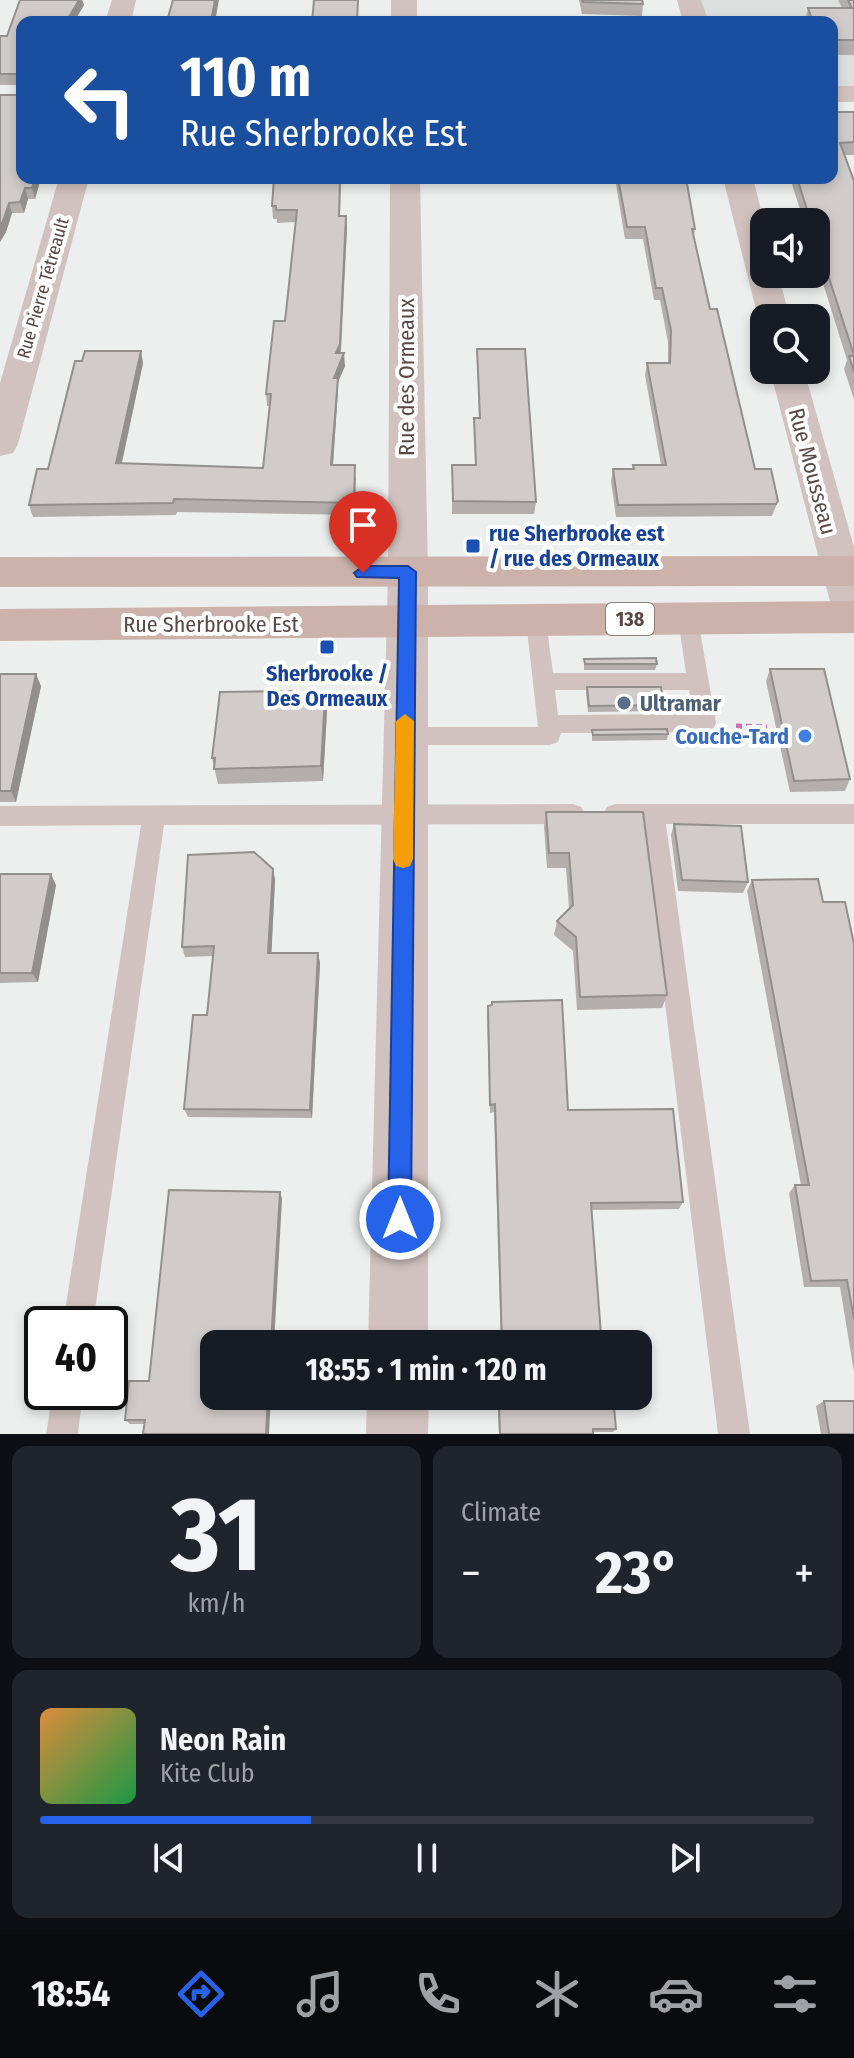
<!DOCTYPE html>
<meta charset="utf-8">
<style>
:root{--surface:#171b24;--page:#20242c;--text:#f1f3f6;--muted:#9ea1a6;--line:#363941;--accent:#2563eb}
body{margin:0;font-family:"Fira Sans Condensed",sans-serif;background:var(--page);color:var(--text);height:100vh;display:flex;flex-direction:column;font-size:30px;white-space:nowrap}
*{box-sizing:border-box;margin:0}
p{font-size:26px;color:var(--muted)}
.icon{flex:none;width:44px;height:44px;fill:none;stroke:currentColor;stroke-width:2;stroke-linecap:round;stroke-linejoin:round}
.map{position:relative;height:1434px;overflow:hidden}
.sheet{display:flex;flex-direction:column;gap:12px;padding:12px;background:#0d0f14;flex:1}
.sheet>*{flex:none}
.guide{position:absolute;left:16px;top:16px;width:822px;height:168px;border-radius:16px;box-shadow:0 4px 12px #0003;background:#1a4fa0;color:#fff;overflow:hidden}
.fabs{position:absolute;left:750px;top:208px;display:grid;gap:16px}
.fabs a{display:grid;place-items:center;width:80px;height:80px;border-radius:16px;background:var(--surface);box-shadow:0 4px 12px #0003;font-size:40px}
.speed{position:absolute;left:24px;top:1306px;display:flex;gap:16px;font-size:40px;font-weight:700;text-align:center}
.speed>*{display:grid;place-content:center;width:104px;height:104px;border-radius:50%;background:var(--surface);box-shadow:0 4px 12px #0003;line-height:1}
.speed .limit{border:4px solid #111;border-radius:12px;background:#fff;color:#111}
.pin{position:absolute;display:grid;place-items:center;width:68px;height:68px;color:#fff;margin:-82px -34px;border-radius:50% 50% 50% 0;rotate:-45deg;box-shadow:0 0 8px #0007}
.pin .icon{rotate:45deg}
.me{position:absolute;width:88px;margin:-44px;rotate:0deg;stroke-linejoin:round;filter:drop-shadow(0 0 6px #0008)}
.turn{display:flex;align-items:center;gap:28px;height:168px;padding:0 32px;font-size:36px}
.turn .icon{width:104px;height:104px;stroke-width:2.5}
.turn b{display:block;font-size:56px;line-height:68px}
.big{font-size:60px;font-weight:700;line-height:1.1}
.sheet .card{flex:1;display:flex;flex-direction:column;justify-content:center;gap:12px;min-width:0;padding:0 28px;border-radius:16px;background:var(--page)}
.sheet .dial{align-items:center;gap:0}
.dial b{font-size:104px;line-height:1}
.song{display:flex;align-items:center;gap:24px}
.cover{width:96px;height:96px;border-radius:12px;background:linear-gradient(135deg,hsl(30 70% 55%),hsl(140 70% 35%))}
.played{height:8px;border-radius:4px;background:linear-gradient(90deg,var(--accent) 35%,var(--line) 35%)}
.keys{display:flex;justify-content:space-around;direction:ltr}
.heat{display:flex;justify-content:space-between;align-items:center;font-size:44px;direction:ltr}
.sheet .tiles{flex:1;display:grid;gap:12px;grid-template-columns:1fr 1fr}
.card:last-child{grid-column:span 2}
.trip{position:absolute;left:200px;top:1330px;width:452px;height:80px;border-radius:16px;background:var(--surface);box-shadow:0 4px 12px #0003;font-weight:700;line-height:80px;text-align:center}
.menu{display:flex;height:128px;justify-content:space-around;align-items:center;background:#090b0e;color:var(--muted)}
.menu .icon{width:56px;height:56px}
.menu .active{color:var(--accent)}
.menu b{font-size:36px;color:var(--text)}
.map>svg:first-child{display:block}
.education{fill:#dee0df}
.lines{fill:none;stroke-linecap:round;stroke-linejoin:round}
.path{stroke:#cd6fb8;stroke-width:5;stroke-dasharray:6 4;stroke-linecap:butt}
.service{fill:#d2c2bf;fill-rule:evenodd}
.minor{fill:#d2c2bf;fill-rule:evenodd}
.tertiary{fill:#d2c2bf;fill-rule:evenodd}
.primary{fill:#ccb2aa;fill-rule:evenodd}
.wall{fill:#b4afad}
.shaded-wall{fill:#928f8d}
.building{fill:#d1ccc9;stroke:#928f8d;stroke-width:2}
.route{fill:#2563eb;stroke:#184099;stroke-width:2}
.slow{fill:#f59e0b}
.transit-dot{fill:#1a4fb4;stroke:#fff;stroke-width:3}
.service-dot{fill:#5c6f8a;stroke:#fff;stroke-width:3}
.shop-dot{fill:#3f7fe0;stroke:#fff;stroke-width:3}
.labels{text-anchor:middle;stroke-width:8;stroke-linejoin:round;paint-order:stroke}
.far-street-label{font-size:18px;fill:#5a4844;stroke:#fff}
.shield{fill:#fff;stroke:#8c7f7c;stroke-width:2}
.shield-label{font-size:20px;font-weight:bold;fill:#5a4844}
.street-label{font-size:22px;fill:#5a4844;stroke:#fff}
.transit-label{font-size:22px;font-weight:bold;fill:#164399;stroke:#fff;text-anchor:start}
.service-label{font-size:22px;font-weight:bold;fill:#4e5e75;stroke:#fff;text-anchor:start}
.shop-label{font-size:22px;font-weight:bold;fill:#366cbe;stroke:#fff;text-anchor:end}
</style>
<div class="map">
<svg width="854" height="1434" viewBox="0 0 854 1434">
<rect width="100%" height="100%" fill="#ecefee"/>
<path class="education" d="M689 0H854V94H832V22H696Z"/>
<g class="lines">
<path class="path" d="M736 726 767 727"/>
<path class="service" d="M688 611 695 613 698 619 716 723 713 729 705 732 561 733 558 742 550 745H405L397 742 394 736 397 730 405 727H538L526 621 529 615H543L546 621 553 673H686L678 619 681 613ZM555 690H689L693 714 558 715Z
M573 804 581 807 585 814 581 821 573 824 164 825 93 1324H63L141 825 0 826V806Z
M615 804H854V824H666L750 1434H718L643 824 607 821 603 814 607 807Z
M53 1392H83L78 1434H46Z"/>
<path class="minor" d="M112 0H136L131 22H105Z
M677 0H701L709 22H683Z
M832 86H854V102H832Z
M59 178H89L18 444 13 453 0 456V383Z
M723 178H753L764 222V274H778L790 318H764V326L758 318Z
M770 370H804L854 547V632L840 628 834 617Z"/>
<path class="tertiary" d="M391 0H417V22H391Z
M390 178H420L428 572V1344H368L388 572Z
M367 1396H429L428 1434H366Z"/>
<path class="primary" d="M854 556V586L0 587V557Z
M854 601V633L0 641V609Z"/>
</g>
<path class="wall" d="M20 0H82L84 5 74 22H22V178H41L35 199H28L24 213H12L6 232 0 242V95H21V85H0V36H7Z
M579 0H642L643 4 642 16 582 14Z
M838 0H854V55H832V22H805L808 8H842Z
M832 112H854V155H845L854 181V399L844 369 847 360 816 261V222H804L790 178H832Z
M341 178 340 216 347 228 341 353 345 366 338 382V390L333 465 356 477 355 515 177 512 176 515 33 517 29 505 48 469 143 363 122 463 263 468 270 406H267L266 394 285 321 296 222 277 223V219H273L272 206Z
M615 178H686L695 229 694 236 710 309 755 469 778 501 772 516 616 517 611 481 613 469H632L633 465H661L645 375 647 363H668V342L660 300H654L643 239H625Z
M477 349 536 502 534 514H452V465H475L474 418H479Z
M584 659 657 664 655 670H584Z
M770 669 850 779 845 791 790 792 766 681Z
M0 674 41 686 16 802H0Z
M587 687 664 705 662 711 588 712 586 693Z
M325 695 327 711 323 781 218 784 212 758 293 696Z
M592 730 668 734 667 740 592 741Z
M546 812 667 995 662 1008 577 1010 573 951 554 935 557 921 569 908 566 868H547L544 827Z
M674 824 748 882 743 893 678 891 671 835Z
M273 869 275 880 271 953H318L320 963 312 1118 188 1117 184 1109 207 1015 213 956 185 957 182 947Z
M0 874 56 885 38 982 0 983Z
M752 880 823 902 854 944V1372L840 1287H804L789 1193 795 1185H801L747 891Z
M488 1006 568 1110 683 1202 679 1209 592 1210 601 1335 609 1344H501L494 1112 490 1113 487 1015Z
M280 1192 282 1199 145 1424H130L125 1420 149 1381Z
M502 1396H613L616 1429 613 1432H593V1434H499L498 1412 499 1408H503Z
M824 1401 854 1434H821L816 1406Z"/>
<path class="shaded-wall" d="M77 0H82L84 5 74 22H66Z
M215 0H219L215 22H211Z
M35 178H41L35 199 32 188Z
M25 188 28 199 24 213 20 202Z
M9 203 12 213 6 232 0 242V227Z
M346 216 347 228 340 356 336 353Z
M141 351 143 363 119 475 116 463Z
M344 353 345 366 338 382V390L332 478 331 465 334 378Z
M36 674 41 686 16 802 11 791Z
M325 695 327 711 323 781 321 766Z
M273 869 275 880 271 963 268 953Z
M51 874 56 885 38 982 32 973Z
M318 953 320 963 312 1118 310 1110Z
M280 1192 282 1199 274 1344H271Z
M268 1396H271L269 1434H266Z"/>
<path class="building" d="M20 0H79L66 22H22V178H35L32 188H25L20 202 9 203 3 221 0 227V95H21V74H0V36H7Z
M173 0H215L211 22H160V21H167Z
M314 0H358L357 22H312Z
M582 0H642L643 4 583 2Z
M848 0H854V40H832V22H813L808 8H852Z
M832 112H854V142L840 143 854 181V355L816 238V222H811L797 178H832Z
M274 178H340L339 216H346L340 344 336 353H344L334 378H338L331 465H355L354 503 174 499 173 503 29 505 37 469H48L75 361H82L85 351H141L116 463 263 468 271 394H266L274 321H285L297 210H276V206H272Z
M618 178H686L695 229H692L710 309H717L755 469H771L778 501 776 504 618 505 613 469H634L633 465H666L647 363H670L671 330 662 288H656L645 227H627Z
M477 349H525L536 502 453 501 452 465H476L474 418H480Z
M849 356H854V372Z
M656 658 657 664H585L584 659Z
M770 669H824L850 779 794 781Z
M0 674H36L11 791H0Z
M587 687H661L664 705 589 706Z
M292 691V696L325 695 321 766 214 769 215 758H212L220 692Z
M667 729 668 734 593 735 592 730Z
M546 812H643L667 995 580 997 576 937 557 921 573 905 569 853H549Z
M674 824 741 826 748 882 682 880Z
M254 852 273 869 268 953H318L310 1110 184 1109 193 1015H207L214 946 182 947 188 855Z
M0 874H51L32 973H0Z
M818 879 823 902H845L854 944V1319L847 1280 811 1281 795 1185H809L752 880Z
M562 1000 568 1110 673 1109 683 1202 591 1203 601 1335H608L609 1344H502L495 1104 490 1105 488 1006 492 1005V1002Z
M169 1190 280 1192 271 1344H214V1396H268L266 1434H143L145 1420H125L129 1381H149Z
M504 1396H613L616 1429H593V1434H500L499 1408H504Z
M824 1401H854V1434H829Z"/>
<path class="route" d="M363 566H408L416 572 411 1219 408 1228 400 1231 391 1228 388 1219 399 578 357 577 354 573Z"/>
<path class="slow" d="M405 714 414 721 413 859 410 866 403 868 396 866 393 859 396 721Z"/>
<g class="transit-dot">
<rect x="465" y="538" width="16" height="16" rx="4"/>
<rect x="319" y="639" width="16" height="16" rx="4"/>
</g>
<circle class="service-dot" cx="624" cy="703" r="8"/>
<circle class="shop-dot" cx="805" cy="736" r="8"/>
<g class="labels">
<g class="far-street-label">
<text transform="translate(43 288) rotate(-74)" y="6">Rue Pierre Tétreault</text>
</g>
<rect class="shield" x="606" y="603" width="48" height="32" rx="6"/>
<g class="shield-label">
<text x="630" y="626">138</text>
</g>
<g class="street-label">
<text transform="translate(406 377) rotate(-90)" y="8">Rue des Ormeaux</text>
<text transform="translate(813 471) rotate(75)" y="8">Rue Mousseau</text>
<text x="211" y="632">Rue Sherbrooke Est</text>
</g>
<g class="transit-label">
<text x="489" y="541">rue Sherbrooke est<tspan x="489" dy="25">/ rue des Ormeaux</tspan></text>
<text x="327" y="681" text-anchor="middle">Sherbrooke /<tspan x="327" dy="25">Des Ormeaux</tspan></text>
</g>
<g class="service-label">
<text x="640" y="711">Ultramar</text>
</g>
<g class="shop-label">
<text x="789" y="744">Couche-Tard</text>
</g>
</g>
</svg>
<div class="fabs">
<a><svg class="icon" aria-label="sound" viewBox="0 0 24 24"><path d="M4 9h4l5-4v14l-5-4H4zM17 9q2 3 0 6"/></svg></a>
<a><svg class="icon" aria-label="search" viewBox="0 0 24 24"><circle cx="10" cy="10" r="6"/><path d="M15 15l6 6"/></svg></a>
</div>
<div class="speed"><div class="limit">40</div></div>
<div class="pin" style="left:363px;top:573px;background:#d93025"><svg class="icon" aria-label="arrive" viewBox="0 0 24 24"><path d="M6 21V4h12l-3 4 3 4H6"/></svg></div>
<svg class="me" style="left:400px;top:1219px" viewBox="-20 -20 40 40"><circle r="17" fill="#2563eb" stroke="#fff" stroke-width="3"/><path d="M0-11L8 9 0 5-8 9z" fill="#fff"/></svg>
<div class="trip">18:55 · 1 min · 120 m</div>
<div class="guide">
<div class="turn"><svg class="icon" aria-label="left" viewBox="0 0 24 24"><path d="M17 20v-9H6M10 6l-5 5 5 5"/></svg><div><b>110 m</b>Rue Sherbrooke Est</div></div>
</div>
</div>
<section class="sheet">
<div class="tiles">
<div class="card dial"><b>31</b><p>km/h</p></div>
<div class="card"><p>Climate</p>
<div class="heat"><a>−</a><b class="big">23°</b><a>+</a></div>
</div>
<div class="card">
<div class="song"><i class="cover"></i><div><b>Neon Rain</b><p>Kite Club</p></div></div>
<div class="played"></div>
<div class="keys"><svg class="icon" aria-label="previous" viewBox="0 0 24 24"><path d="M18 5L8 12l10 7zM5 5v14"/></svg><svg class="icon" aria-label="pause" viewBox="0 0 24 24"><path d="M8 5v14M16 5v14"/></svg><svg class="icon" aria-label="next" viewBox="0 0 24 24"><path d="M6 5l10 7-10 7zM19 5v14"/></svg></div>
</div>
</div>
</section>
<nav class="menu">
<b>18:54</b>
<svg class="icon active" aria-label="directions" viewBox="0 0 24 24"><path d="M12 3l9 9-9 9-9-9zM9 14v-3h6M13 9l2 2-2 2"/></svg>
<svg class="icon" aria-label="music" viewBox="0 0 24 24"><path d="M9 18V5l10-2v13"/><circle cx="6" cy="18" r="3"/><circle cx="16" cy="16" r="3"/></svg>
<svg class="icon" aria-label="phone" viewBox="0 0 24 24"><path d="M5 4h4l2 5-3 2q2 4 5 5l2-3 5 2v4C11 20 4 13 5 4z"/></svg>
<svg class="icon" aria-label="climate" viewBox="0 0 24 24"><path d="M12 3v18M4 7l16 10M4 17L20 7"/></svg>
<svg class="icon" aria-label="car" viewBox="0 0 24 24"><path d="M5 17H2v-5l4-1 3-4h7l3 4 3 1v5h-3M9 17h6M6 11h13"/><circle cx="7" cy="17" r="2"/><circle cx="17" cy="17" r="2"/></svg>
<svg class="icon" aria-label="filters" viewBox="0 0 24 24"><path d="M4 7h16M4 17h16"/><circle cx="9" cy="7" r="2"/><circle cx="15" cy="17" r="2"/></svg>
</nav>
